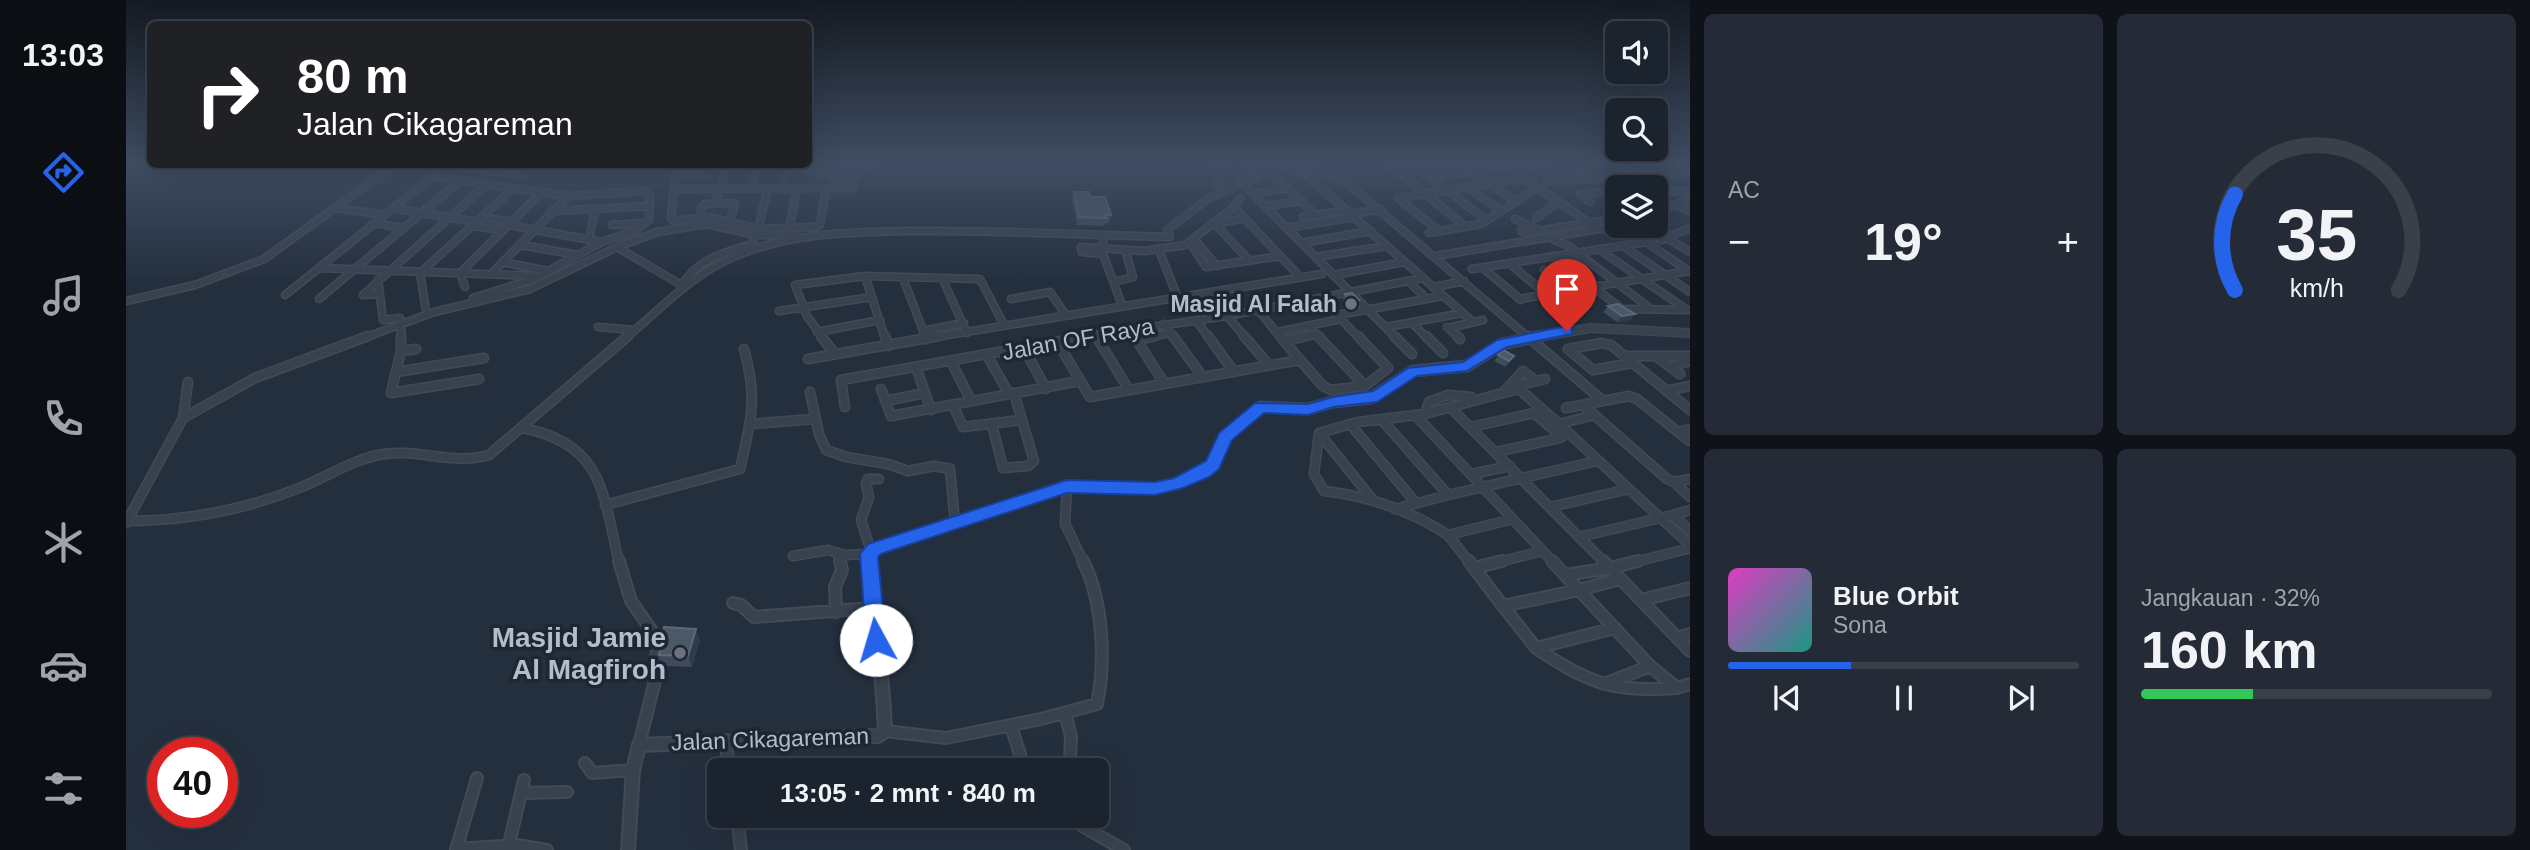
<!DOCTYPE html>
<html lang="id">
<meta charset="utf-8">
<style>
:root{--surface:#1b232e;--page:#242b36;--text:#f1f3f6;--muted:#a0a4aa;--line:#39404a;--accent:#2563eb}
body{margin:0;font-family:Arial,sans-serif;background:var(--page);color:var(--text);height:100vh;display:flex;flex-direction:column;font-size:26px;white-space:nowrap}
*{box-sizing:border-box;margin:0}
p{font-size:23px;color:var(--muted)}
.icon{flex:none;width:38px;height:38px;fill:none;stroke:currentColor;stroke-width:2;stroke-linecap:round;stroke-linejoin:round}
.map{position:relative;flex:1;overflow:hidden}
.side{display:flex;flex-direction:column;gap:14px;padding:14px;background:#0f1319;width:840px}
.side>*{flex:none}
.top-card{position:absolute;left:21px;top:21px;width:665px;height:147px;border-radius:10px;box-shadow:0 7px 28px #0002,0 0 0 2px var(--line);background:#202124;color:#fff;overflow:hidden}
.buttons{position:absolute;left:1479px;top:21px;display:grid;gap:14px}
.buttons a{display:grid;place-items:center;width:63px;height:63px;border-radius:10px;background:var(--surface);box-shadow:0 7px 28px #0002,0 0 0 2px var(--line);font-size:35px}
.speed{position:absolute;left:21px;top:737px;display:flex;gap:14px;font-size:35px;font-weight:700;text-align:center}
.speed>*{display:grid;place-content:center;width:91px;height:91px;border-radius:50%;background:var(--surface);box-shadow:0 7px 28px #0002,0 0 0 2px var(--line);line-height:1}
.speed .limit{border:10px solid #d22;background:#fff;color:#111}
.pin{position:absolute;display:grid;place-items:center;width:60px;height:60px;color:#fff;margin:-72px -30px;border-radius:50% 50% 50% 0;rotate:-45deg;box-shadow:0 0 7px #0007}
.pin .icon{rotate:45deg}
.me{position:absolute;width:77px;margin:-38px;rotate:354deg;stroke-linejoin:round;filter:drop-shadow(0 0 5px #0008)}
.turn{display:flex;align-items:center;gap:24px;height:147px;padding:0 35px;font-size:32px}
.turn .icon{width:91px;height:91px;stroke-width:2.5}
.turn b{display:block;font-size:49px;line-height:60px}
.big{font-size:52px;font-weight:700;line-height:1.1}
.side .widget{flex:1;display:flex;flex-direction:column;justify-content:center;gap:10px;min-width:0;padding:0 24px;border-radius:10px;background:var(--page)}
.side .dial{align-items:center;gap:0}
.dial svg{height:182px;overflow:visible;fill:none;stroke:var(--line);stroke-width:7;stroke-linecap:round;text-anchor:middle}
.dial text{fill:var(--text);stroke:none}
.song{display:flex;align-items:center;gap:21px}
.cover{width:84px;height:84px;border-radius:10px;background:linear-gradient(135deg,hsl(310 70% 55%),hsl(170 70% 35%))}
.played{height:7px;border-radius:4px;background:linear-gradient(90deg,var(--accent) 35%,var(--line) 35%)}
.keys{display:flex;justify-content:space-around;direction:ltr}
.heat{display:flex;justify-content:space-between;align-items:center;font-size:38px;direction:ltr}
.charge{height:10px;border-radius:5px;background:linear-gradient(90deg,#34c759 32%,var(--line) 0)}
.side .tiles{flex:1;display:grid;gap:14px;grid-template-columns:repeat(2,1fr)}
.trip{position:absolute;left:581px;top:758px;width:402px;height:70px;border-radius:10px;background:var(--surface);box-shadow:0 7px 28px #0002,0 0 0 2px var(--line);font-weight:700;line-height:70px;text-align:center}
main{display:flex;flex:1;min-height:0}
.dock{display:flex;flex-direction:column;width:126px;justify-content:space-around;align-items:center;background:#0b0e12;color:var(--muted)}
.dock .icon{width:49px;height:49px}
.dock .active{color:var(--accent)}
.dock b{font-size:32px;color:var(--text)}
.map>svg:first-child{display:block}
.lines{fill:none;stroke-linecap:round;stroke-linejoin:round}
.stream{stroke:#17263c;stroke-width:2}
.minor-far2-casing{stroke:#414a57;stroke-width:9}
.minor-far1-casing{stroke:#414a57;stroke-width:11}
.minor-casing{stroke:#414a57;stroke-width:14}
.tertiary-far2-casing{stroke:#414a57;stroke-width:10}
.tertiary-far1-casing{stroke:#414a57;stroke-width:13}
.tertiary-casing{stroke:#414a57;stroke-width:16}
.minor-far2{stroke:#38414e;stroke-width:6}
.minor-far1{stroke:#38414e;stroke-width:8}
.minor{stroke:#38414e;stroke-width:10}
.tertiary-far2{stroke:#38414e;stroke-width:8}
.tertiary-far1{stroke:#38414e;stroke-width:10}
.tertiary{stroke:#38414e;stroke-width:12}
.wall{fill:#3f4b5c}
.shaded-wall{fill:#2f3b4b}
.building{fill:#4b5868;stroke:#5c6777;stroke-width:2}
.route{fill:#2563eb;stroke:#184099;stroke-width:2}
.worship-dot{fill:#6b7280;stroke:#1d2633;stroke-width:2.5}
.labels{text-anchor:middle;stroke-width:7;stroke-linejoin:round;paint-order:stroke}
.poi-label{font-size:23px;font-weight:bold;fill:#b4bcc9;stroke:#1d2633;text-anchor:end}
.street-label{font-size:23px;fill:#b4bcc9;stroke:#1d2633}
.near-poi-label{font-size:28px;font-weight:bold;fill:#b4bcc9;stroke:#1d2633;text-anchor:end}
</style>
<main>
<nav class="dock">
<b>13:03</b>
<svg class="icon active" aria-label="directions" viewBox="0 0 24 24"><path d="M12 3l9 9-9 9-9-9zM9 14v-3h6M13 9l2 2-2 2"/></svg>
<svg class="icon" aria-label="music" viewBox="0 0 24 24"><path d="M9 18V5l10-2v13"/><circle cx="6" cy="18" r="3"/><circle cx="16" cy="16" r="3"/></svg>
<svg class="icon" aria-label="phone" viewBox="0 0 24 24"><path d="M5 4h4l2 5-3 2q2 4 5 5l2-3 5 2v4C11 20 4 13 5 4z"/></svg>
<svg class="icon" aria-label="climate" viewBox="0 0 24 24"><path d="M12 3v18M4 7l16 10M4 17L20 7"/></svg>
<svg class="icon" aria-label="car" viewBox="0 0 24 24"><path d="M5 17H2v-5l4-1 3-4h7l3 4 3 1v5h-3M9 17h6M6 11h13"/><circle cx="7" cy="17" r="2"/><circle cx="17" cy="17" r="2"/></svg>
<svg class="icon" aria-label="filters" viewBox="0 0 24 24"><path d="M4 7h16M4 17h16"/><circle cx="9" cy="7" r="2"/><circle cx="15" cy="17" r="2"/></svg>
</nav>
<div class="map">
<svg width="1564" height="850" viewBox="0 0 1564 850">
<rect width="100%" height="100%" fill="#242f3e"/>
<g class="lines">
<path class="stream" d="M523 191 548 189"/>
<g class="minor-far2-casing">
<path id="minor-far2" d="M714 162 738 170
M1089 162 1098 169
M1167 162 1220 182 1403 338
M1284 162 1360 220
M1293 162 1269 163 1265 166 1339 226
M1308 162 1326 174
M1324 162 1340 172
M1375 162 1472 229
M1402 162 1430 180
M1487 162 1515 175
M1513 162 1538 174
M1540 162 1563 172
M315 164 396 176
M550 164 545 219 549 221 582 217 632 229 689 227 694 225 700 189
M1406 164 1422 162
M679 168 719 183
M1142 170 1190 215
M1346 172 1390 202
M549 175H579
M307 176 442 196 519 191 524 195 523 220 510 230 476 242 413 276 193 268Z
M1316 176 1371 168
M1428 176 1472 169
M1114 181 1132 178 1128 170
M1421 181 1542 175 1564 171
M1340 187 1376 211
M625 188 632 164
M657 188 660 164
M712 188 749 162
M548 189 728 188 726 179
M1536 192 1564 191
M1128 194 1161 188
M1464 202 1454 194 1491 191
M590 203 601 164
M1549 205 1564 211
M1140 206 1176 201
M1108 207 1174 277
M211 208 259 215
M267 208 351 222
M426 211 524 206
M1530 212 1564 199
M1226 214 1255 209
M356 217 386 222
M576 217 575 208 579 204 606 203 609 204 604 221
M1177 217 1221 210
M1410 218 1432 202
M1389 219 1415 231
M1087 222 1124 261
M249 223 277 228
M1089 224 1119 218
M1400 224 1395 231 1400 233 1491 218
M382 225 476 242
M486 225 519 223
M347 226 376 230
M1161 228 1228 217
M632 229 642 188
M663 229 671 189
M1313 231 1272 198 1398 178
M1303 233 1355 224 1412 187
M977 236V254L996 305
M1422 237 1444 247 1525 309
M1541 238 1564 252
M1068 239 1091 266
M463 240 469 209
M1535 240 1564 228
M1520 242 1564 272
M1064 243 1080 267 1154 256
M1175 243 1245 231
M395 245 452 255
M1497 246 1564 292
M491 247 557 286
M1033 250 1051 296
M1474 250 1561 310
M977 254 956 252 955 247 1018 251 1059 245 1108 207 1114 199
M1309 256 1491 226
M1427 256 1496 309 1564 310
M1189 257 1261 246
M376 262 422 271
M1383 263 1421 295
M1438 264 1461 261
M1357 268 1395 300
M1346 269 1527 241
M1418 270 1446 290
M365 274 442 196
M1207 275 1279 262
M739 276 759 338
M777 278 800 338
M252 280 257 320 274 318
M817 280 841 333
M1282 281 1301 299
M988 282 1007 277 999 250
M556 285C571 259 599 252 626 244L630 235
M339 287 334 273 416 192
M1308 287 1338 281
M254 294 237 295 361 184
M159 295 193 268
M347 298 411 278
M1195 298 1233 338
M193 299 335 180
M885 299 924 292 939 314
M1393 299 1563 271
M0 301 69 285 138 259 270 164
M1132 310 1155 338
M300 311 294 273 388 188
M653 311 746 297
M1211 315 1317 296
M1101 316 1120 338
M1070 320 1083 338
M275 323V338
M1286 323 1301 338
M1038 324 1048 338
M1183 326 1194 338
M472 327 508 330
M1260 327 1337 313
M1321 327 1333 338
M1322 328 1357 320
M1003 329 1009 338
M797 331 838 323
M691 332 754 320
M1152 332 1215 319
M238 338 308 312 404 289 491 247 531 232 581 224 630 235H671
M500 338C532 311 563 278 601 260 659 232 726 232 789 231 874 230 959 235 1044 237L1041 230 1082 199 1108 187 1092 183 1102 162
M697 338 681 316 669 285 739 276 854 279 878 325
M803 338 1196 274
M952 338 1101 316 1297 278
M1020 338 1044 333
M1174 338 1191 334
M1270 338 1114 181 1119 171 1164 169 1179 174 1347 322"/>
</g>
<g class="minor-far1-casing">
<path id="minor-far1" d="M275 336V351L265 393 353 379
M695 336 709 354
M759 336 762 346
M799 336 800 339
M970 336 1003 390
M1008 336 1038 383
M1047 336 1076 376
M1082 336 1108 372
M1118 336 1143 365
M1192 336 1239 386
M1268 336 1286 354
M1300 336 1317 353
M1331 336 1334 339
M1401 336 1476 400
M1010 340 1029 336
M1160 341 1181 336
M932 343 964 397 1174 360 1154 336
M898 348 920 389
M275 351 290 349
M861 355 883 394
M1498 356H1564
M1531 357 1554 374
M682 359 813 336
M1174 360 1197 386 1205 390 1239 386 1262 368 1232 336
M825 361 845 401
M1506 363 1467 370 1442 349 1476 343 1485 345 1564 410
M1545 366 1564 361
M790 367 805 410
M270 372 358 358
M1388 381 1393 385 1419 379
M755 389 765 416 954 381
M1540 391 1564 386
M684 392 693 434 700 450 720 457 762 464 782 471 808 466 824 469 829 523
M1377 393 1393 389 1433 424
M759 401 799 393
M827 405 837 427 895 420
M1457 405 1541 479 1548 482 1564 479
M719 407 715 380 962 336
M1324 407 1453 537
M1440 408 1503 396 1511 399 1552 432 1564 429
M1412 412 1408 413 1436 437
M1299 414 1303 402 1322 395 1345 397
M1289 415 1428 563
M57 418 62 382
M1256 420 1322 495 1269 509
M625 424 688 419
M1224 424 1289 502
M866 425 877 468 902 466 908 461 888 393
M1345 427 1408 413
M397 428C478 444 477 494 493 563
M1552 432 1564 441
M1193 433 1246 499
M1370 452 1434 438
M1346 474 1384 466
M1548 482 1564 497
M941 486 939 524 958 563
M1503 489 1564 545
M1322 495 1471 461
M479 505 614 469C625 420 632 399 618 349
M1424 507 1503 489 1433 424 1468 415
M1564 510 1547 515 1564 531
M0 521C59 521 118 510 173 488 199 478 224 461 252 455 289 447 326 466 363 455L502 336
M0 523 57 418 129 378 242 336
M1322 535C1285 511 1241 496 1198 491L1188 474 1193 433 1232 422 1299 414 1377 393 1397 371 1410 381
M745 551 735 520 743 497 740 483 742 479H753
M712 553 714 563
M667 556 702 550 718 555 743 554
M1344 563 1322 535 1387 519
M1369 563 1416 551
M1479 563 1453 537 1547 515
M1505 563 1564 548"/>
</g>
<g class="minor-casing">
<path id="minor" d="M493 561 505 601 526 631 531 645 529 681 513 745
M1343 561 1348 568
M1376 561 1348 568 1377 606
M1426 561 1453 590 1494 579
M1512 561 1484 568 1564 651
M1439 575 1484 568 1477 561
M1515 600 1564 588
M607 603 615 605 628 617 747 608
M710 612 709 587 716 570 714 561
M1489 628 1410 648C1461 683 1488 693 1551 688
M1551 638 1564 634
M1410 648 1377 606 1453 590 1524 666 1551 688 1564 684
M1481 683 1524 666
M939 713 945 737 944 760
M885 726 899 770
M759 731 820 738 915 719 971 704C980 661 977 601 957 561
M599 740 604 770
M459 763 466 773 507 770
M395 793 441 792
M611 816 615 850
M945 816 956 826 998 850
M382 848 398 780
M330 849 391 845 421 850
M330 850 351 778"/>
</g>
<g class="tertiary-far2-casing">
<path id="tertiary-far2" d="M1406 338 1465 328 1564 333"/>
</g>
<g class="tertiary-far1-casing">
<path id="tertiary-far1" d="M744 563 743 554 749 549 941 486 1029 488 1051 484 1077 473 1087 465 1099 437 1134 407 1182 409 1207 402 1245 398 1287 371 1341 366 1376 344 1415 336"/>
</g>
<g class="tertiary-casing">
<path id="tertiary" d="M502 850 507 770 513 745 752 736 759 731C757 674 748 618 744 561"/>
</g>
<use href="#minor-far2" class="minor-far2"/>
<use href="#minor-far1" class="minor-far1"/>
<use href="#minor" class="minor"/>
<use href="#tertiary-far2" class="tertiary-far2"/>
<use href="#tertiary-far1" class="tertiary-far1"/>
<use href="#tertiary" class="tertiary"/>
</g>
<path class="wall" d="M948 192 964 197 985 215 983 223H979L978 226 951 225 946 199Z
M1219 294 1233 300 1230 306 1222 307 1217 300Z
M1482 306 1509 314 1504 320 1491 322 1477 312Z
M1377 350 1384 362 1379 367 1368 361Z
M574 640 566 667 538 666 533 655Z"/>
<path class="shaded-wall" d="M1233 300 1230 306 1222 307 1224 301Z
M1509 314 1504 320 1491 322 1496 316Z
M570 629 574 640 566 667 562 656Z"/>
<path class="building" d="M948 192H963L964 197H979L985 215H979L980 218 953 217Z
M1226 293 1233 300 1224 301 1219 294Z
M1492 304 1509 314 1496 316 1482 306Z
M1377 350 1388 356 1383 361 1372 355Z
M538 627 570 629 562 656 533 655Z"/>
<linearGradient id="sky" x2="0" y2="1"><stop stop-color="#141a22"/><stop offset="0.58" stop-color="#3f4d63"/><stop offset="1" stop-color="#3f4d63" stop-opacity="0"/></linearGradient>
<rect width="1564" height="281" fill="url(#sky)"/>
<path class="route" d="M1441 326 1446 327V334L1381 347 1341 371 1291 376 1251 402 1207 407 1182 415 1138 413 1106 440 1093 469 1083 477 1057 488 1029 495 941 493 755 554 752 557 760 640 757 646 750 649 743 646 740 640 734 554 742 544 941 480 1029 482 1048 478 1080 461 1093 433 1129 403 1182 404 1207 397 1247 391 1282 368 1337 362 1371 340Z"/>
<g class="worship-dot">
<circle cx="1225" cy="304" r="7"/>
<circle cx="554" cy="653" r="7"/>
</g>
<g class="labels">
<g class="poi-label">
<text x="1211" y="312">Masjid Al Falah</text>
</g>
<g class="street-label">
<text transform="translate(952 339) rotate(-10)" y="8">Jalan OF Raya</text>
<text transform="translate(644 739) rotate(-2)" y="8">Jalan Cikagareman</text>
</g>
<g class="near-poi-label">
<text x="540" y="647">Masjid Jamie<tspan x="540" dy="32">Al Magfiroh</tspan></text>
</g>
</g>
</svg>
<div class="buttons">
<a><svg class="icon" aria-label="sound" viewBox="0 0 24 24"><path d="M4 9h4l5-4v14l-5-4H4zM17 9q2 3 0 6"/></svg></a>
<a><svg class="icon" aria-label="search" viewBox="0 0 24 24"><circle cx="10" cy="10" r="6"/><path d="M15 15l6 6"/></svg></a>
<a><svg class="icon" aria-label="layers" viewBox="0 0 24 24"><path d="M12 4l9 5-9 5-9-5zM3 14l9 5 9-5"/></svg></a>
</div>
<div class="speed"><div class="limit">40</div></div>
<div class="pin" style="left:1441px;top:331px;background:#d93025"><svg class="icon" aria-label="arrive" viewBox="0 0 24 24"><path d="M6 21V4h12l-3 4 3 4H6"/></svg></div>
<svg class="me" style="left:750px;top:640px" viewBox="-20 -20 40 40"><circle r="19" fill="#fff"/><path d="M0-13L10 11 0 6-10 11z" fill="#2563eb"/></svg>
<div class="trip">13:05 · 2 mnt · 840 m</div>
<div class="top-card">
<div class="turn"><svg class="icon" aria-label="right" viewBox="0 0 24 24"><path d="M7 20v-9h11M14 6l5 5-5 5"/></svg><div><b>80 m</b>Jalan Cikagareman</div></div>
</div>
</div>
<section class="side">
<div class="tiles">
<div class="widget"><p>AC</p>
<div class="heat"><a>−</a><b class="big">19°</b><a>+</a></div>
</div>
<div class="widget dial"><svg viewBox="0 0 100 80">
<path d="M14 69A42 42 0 1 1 86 69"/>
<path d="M14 69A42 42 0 0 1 14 27" stroke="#2563eb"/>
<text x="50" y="56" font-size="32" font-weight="700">35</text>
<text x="50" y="72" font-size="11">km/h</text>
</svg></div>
<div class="widget">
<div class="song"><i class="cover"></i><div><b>Blue Orbit</b><p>Sona</p></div></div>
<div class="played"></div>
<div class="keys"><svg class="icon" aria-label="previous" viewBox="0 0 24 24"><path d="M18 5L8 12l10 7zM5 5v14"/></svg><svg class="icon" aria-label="pause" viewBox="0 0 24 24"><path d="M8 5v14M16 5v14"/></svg><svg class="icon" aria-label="next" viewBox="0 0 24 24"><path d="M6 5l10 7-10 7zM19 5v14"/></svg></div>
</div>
<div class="widget"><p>Jangkauan · 32%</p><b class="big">160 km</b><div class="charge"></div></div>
</div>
</section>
</main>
